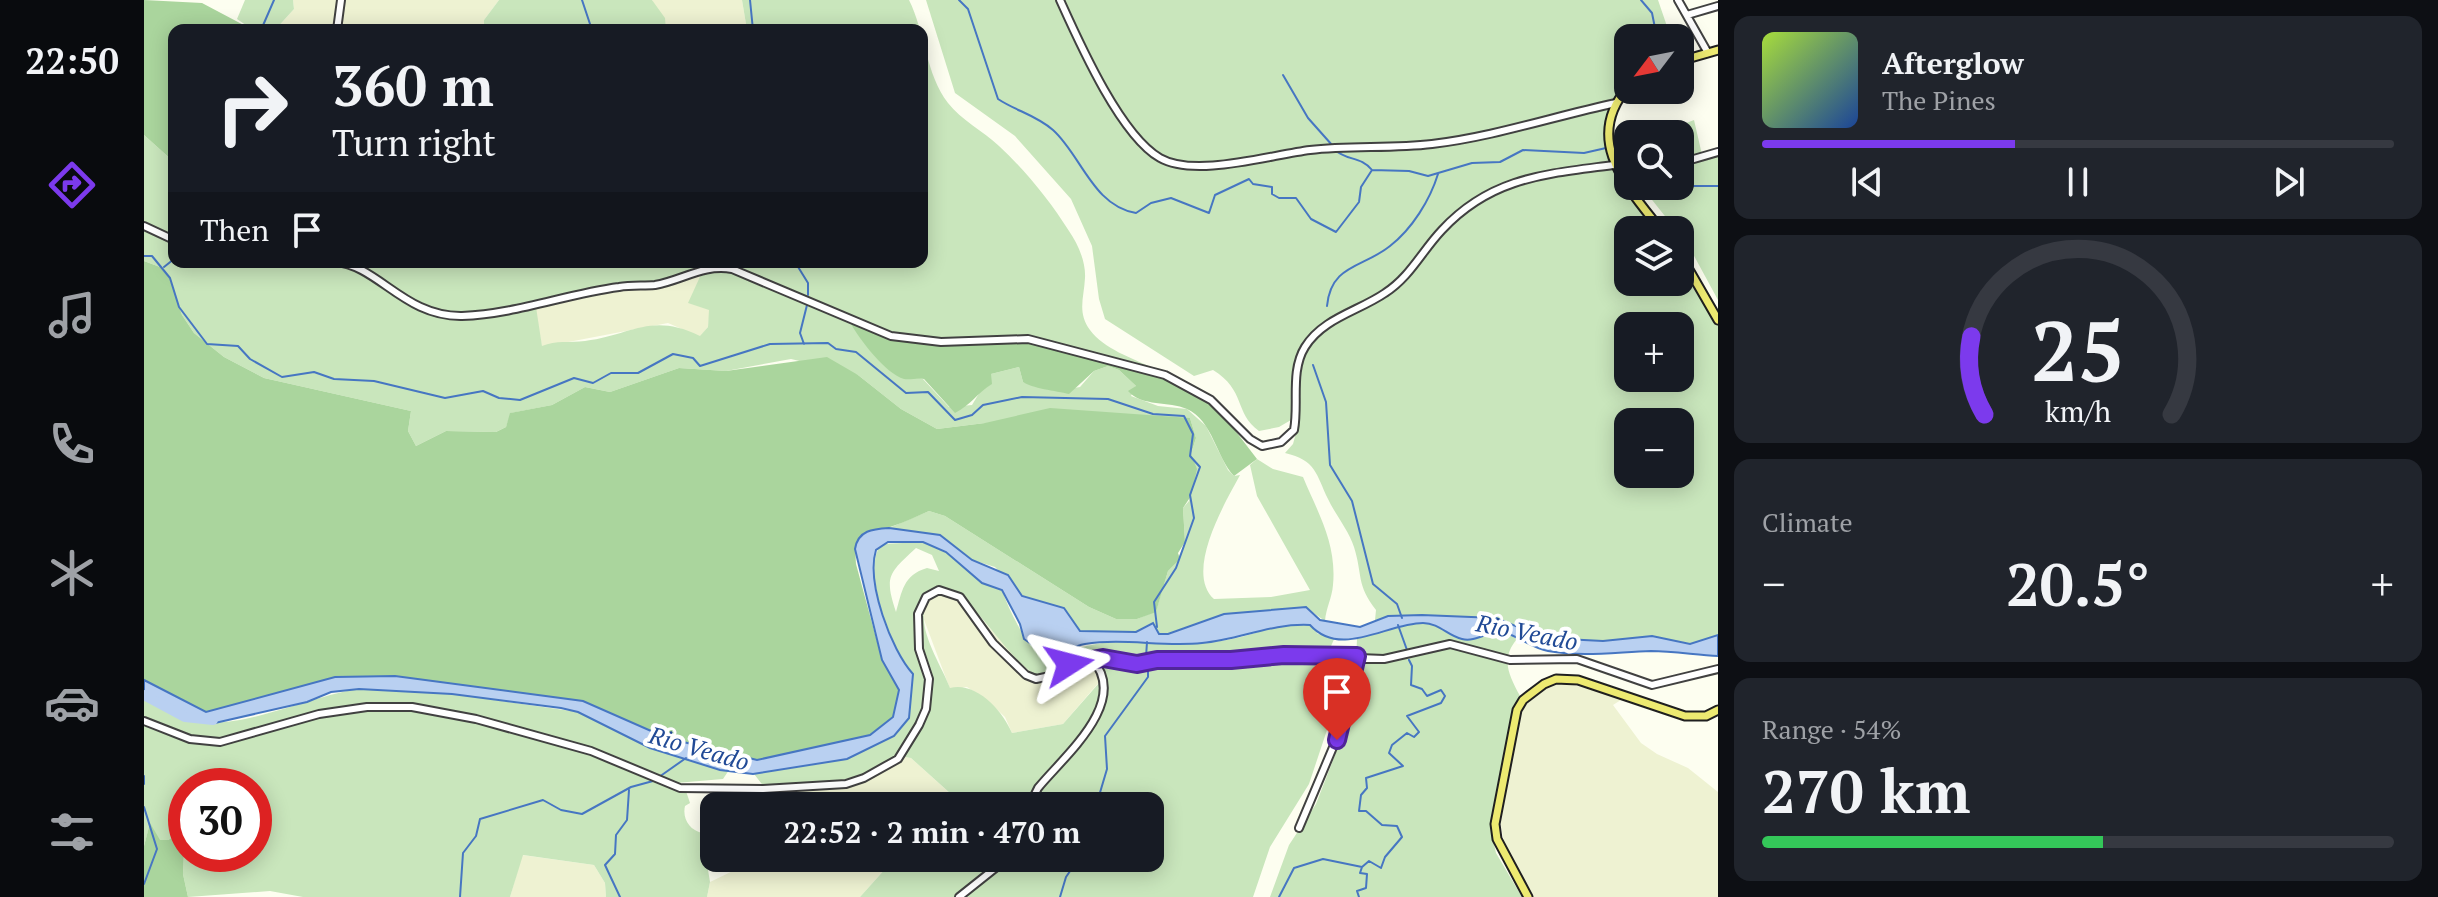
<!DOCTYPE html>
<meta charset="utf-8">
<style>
:root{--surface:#171b24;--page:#20242c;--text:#f1f3f6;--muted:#9ea1a6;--line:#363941;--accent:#7c3aed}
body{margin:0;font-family:"PT Serif",serif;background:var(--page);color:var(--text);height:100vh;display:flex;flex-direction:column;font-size:30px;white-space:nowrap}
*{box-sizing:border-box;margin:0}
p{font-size:26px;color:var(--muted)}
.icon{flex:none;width:44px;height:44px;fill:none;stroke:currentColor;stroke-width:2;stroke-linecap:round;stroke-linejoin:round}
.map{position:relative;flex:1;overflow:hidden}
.panel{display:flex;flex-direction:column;gap:16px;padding:16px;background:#0d0f14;width:720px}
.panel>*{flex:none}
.top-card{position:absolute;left:24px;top:24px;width:760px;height:244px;border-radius:16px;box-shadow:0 4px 20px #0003;background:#171b24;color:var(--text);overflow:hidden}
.needle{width:52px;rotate:238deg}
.buttons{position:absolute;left:1470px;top:24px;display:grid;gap:16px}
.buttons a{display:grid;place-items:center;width:80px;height:80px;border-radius:16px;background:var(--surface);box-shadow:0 4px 20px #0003;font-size:40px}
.speed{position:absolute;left:24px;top:768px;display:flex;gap:16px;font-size:40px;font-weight:700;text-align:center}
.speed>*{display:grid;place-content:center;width:104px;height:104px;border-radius:50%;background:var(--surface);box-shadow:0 4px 20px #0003;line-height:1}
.speed .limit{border:12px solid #d22;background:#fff;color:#111}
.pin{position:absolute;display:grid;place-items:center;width:68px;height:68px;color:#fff;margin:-82px -34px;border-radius:50% 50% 50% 0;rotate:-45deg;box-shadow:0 0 8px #0007}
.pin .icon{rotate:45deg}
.me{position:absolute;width:88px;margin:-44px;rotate:81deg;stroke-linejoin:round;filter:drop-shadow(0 0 6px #0008)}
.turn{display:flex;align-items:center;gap:28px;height:168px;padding:0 32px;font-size:36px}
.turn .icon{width:104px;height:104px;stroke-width:2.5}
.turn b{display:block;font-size:56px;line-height:68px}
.then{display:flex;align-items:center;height:76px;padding:0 32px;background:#0003;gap:16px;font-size:30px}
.big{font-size:60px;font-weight:700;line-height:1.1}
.panel .widget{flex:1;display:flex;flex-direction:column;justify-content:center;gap:12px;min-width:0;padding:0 28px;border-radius:16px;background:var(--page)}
.panel .dial{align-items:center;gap:0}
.dial svg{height:208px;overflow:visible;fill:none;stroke:var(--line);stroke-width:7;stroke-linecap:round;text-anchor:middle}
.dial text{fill:var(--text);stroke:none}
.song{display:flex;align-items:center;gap:24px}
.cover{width:96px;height:96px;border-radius:12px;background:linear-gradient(135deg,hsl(80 70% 55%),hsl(220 70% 35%))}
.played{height:8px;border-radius:4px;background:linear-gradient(90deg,var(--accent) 40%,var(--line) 40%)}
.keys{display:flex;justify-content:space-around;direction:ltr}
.heat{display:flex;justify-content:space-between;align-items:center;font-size:44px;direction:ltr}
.charge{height:12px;border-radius:6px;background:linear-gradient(90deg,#34c759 54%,var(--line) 0)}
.trip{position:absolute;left:556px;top:792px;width:464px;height:80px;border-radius:16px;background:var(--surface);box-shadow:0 4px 20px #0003;font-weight:700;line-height:80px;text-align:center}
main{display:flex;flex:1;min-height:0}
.dock{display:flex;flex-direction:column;width:144px;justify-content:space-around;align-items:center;background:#090b0e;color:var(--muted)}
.dock .icon{width:56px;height:56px}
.dock .selected{color:var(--accent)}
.dock b{font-size:36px;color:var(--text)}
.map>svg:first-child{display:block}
.farmland{fill:#eef2d2}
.green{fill:#c9e6bc;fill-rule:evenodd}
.forest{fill:#aad59d}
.water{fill:#b9d0f1;stroke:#4676c2;stroke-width:2}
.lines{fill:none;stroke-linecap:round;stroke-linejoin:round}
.stream{stroke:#4676c2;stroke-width:2}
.river{stroke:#b9d0f1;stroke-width:10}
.minor-casing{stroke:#414141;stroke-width:10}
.major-casing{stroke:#1f1f1f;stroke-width:11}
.minor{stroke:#fff;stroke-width:6}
.major{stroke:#edea71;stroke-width:7}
.route-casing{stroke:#51269a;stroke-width:20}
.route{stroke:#7c3aed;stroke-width:14}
.labels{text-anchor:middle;stroke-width:8;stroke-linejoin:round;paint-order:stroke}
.water-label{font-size:24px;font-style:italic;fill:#214a96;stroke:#fff}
</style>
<main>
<nav class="dock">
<b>22:50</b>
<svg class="icon selected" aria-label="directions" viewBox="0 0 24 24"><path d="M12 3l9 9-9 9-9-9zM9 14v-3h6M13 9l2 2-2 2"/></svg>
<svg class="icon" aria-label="music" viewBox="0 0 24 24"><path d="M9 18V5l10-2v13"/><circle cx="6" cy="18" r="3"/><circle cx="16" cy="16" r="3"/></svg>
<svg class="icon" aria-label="phone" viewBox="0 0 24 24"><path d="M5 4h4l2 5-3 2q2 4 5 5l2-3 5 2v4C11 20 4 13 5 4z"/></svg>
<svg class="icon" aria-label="climate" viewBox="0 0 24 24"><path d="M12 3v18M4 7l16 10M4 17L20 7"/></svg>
<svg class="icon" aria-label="car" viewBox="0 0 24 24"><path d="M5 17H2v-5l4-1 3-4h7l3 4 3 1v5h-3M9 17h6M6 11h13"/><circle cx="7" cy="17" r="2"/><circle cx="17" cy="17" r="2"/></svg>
<svg class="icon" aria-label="filters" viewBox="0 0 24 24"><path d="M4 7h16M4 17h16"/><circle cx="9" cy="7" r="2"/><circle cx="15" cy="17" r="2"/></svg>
</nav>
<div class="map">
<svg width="1574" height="897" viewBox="0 0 1574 897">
<rect width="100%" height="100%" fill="#fdfef0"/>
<path class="farmland" d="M149 0H355L340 20V30H269L245 26V30H131L150 9Z
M508 0H598L603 30H522Z
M561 268 566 310 564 327 556 337 524 323 398 347 391 307 471 287 522 281Z
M800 590 821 601 884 670 942 658 950 661 962 674 919 724 868 733 861 717 845 702 823 687 806 689 779 617 783 597Z
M1417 682 1480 698 1469 705 1497 743 1513 754 1544 768 1574 792V897H1388L1362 854 1355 814 1378 710 1396 689Z
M755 756 767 758 808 795 797 806H631L621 788 697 780 725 773Z
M378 855 450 865 461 883 462 897H366Z
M594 858H751L716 897H563L566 882 597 867Z"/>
<path class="green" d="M101 0H149L150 9 131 30H109L93 19Z
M355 0H508L521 18 522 30H340V20Z
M598 0H765C781 32 782 75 804 103 817 120 839 131 855 146 882 171 906 201 925 231 934 244 942 262 941 278 940 298 933 312 946 330 960 349 988 358 1009 368L882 339 855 344 817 343 736 360C747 375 761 377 779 379L805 407 828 405 837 390 847 384V374L875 367 879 382 912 391 936 387 950 371 964 366 975 370 992 386 987 396 1014 406 1043 409 1062 426 1084 470 1090 476 1096 475C1081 503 1040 572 1070 599L1127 597 1166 590 1113 496 1106 465 1113 459 1129 469 1159 477C1174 513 1193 544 1189 585 1188 598 1182 608 1181 621L1161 607 1080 614 1024 634H1015L1009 623 992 632 936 631 922 615 878 596 851 567 828 560 796 535 745 528 785 511 801 516 945 607 972 619H993L1012 611 1024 571 1032 563 1041 542 1039 508 1045 501 1048 486 1047 454 1052 438 1046 418 841 423 793 429 757 409 714 375 647 359 582 371 535 368 466 392 441 387 408 405 367 413 362 427 352 432 302 431 272 446 264 431 267 411 120 378 80 357 50 333 38 315 26 279 16 267 0 261V135L30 162V262H778V30H603ZM560 268 544 303 565 310 564 327 556 336C507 312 488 335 441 341 426 343 412 340 398 346L392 307 478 286 522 281Z
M782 0H1514L1527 38H1484V84L1468 108 1466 146 1491 193 1521 230H1484V282H1536V251L1574 321V635L1546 644 1508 636 1460 641 1401 638 1352 618 1278 615 1231 620 1232 610C1212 584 1219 576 1210 547 1205 531 1191 514 1184 499 1172 474 1172 460 1141 453L1149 444 1155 422 1147 420 1135 427 1115 431C1090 413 1102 390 1069 370L1050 376 961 319 955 299 948 246 927 199 871 136 811 93ZM1484 326H1536V378H1484ZM1484 422H1536V474H1484Z
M1550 120 1559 159 1574 156V300L1536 230H1532L1497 186H1536V134H1514Z
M779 542 802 552 840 584 858 590C866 612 880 643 899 655 924 654 945 642 971 642 1006 642 1040 646 1076 641 1113 636 1125 623 1166 625L1174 634 1191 637 1184 653 1192 677 1185 724 1165 784 1126 847 1109 897H716L751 858H1006V806H797L807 794 767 758 755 756 725 773 697 780 621 788 610 774 675 764 765 718 769 674C749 652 715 568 738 544ZM772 548 788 555 795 571 783 568C759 575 758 592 752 612 740 576 745 573 772 548ZM789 593C795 593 803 591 809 593 828 597 866 661 891 674 919 678 942 642 962 675L919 724 868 733C859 711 832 681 806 688 796 661 764 618 789 593Z
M1269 623 1290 624 1319 640 1357 631 1373 639C1356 659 1365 675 1376 696L1369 707 1346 826 1352 853 1378 897H1126L1145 845 1172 804 1210 706 1213 639Z
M215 689 308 694 434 712 506 748 585 770 579 779 532 783 542 791 546 803 541 806C538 819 546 830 558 833L566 882 563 897H462L461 883 450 865 379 855 366 897H159L126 891 44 897 39 874 41 832 24 840H15L6 824 0 846V692C16 701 33 712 50 719 89 734 171 694 215 689ZM42 786H110V854H42Z"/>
<path class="forest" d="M0 0 58 3 109 30H30V162L0 135Z
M0 261 16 267 26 279 38 315 50 333 80 357 120 378 267 411 264 431 272 446 302 431 352 432 362 427 366 413 408 405 441 387 466 392 535 368 582 371 683 357 714 375 757 409 793 429 841 423 906 408 1046 418 1052 438 1047 454 1053 469 1047 496 1039 508 1041 542 1034 553 1036 559 1024 571 1012 612 993 619H972L945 607 801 516 785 511C773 516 761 522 749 526 723 536 709 526 712 564L738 660 755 690 749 717 726 735 622 759H596L523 738 439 701 251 676 191 677 62 712 0 680Z
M709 321 731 331 817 343 855 344 881 339 1009 368 1070 403 1113 459 1090 476C1072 457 1069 421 1043 409 1025 401 998 407 984 391L992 386 975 370 964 366 950 371 925 394C912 391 887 388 879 382L875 367 847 374 848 384C833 393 827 405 811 413L780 379C774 378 765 380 760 379 742 374 715 339 706 322Z
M6 823 16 840H24L41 831 39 874 44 897H0V846Z"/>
<path class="water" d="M745 528 796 535 828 560 864 575 878 596 920 608 936 631 992 632 1009 623 1015 634H1024L1080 614 1162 607 1176 620 1216 627 1244 616 1278 615 1352 618 1401 638 1459 641 1508 636 1546 644 1574 635V656C1552 655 1530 651 1507 651 1472 652 1439 657 1404 651 1388 648 1375 637 1360 632 1347 629 1332 643 1318 639 1304 636 1295 623 1279 623 1243 623 1197 659 1166 625 1126 623 1096 640 1058 643 1019 647 979 638 941 644 929 646 918 654 906 657L880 639 876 624 858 590 838 583 802 552 779 542H744L732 550C722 582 747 650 769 674L765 718 750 736 703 759 609 774 576 770 506 748 434 712 417 708 308 694 215 689 187 692 163 702 71 723 50 719 0 692V680L62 712 191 677 251 676 439 701 523 738 613 760 726 735 749 717 755 690 738 660 711 549C714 530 729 529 745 528Z"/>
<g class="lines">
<path class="stream" d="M438 0 448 30
M606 0 609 30
M815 0 824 9 854 99C872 111 892 115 909 130 937 155 949 206 992 213L1007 203 1027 198 1065 213 1071 195 1105 179 1109 184 1128 187V194L1135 198H1152L1167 219 1192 232 1215 202 1217 187 1228 170
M1497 0 1508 13 1512 33 1519 38
M117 30 130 0
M1139 75 1164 118 1188 145
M1475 148 1484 149
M1191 150C1203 161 1217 156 1228 170L1265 171 1284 176 1328 163 1356 162 1379 150 1440 153 1462 148
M1529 186H1574
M0 256H8L26 278 35 307 63 344 94 346 106 359 138 377 170 372 190 379 230 381 301 398 339 391 355 398 376 400 430 378 449 383 467 373H494L529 354 549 358 556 366 626 344 684 343 692 349 712 352 762 393 784 392 811 420 828 415 839 405 878 397 964 399 1009 414 1040 416 1049 434 1046 456 1056 467 1046 495 1050 518 1032 568 1010 602 1013 627
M651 262 664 283V295
M20 267 30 259
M1183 306C1187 264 1219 268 1246 246 1268 229 1286 200 1294 174
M660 344 656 333 663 305
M1169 365 1182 402 1186 465 1208 501 1229 584 1253 604 1258 618
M1254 625 1263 650
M1002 657 1003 642
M0 776V784
M515 777 542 758
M952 806 963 769 961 736 1004 677V667
M0 807 13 849 0 884
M1218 867 1225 861 1237 868 1241 857 1258 837 1253 826 1238 825 1222 811H1215L1217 795 1223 788 1222 778 1259 766 1245 753 1248 745 1263 733 1270 737 1275 732 1263 716 1297 703 1301 696 1297 690 1283 696 1278 689 1267 685 1268 666 1265 660
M316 897 319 853 332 836 336 819 399 800 417 810 438 814 487 787 509 781
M476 897 461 865 471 854 472 835 483 820 485 790
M916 897 922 877 935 858
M1135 897 1150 868 1179 859 1218 867 1216 873 1223 874 1222 888 1213 891 1215 897"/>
<path class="river" d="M0 695 41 717 69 720"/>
<g class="minor-casing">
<path id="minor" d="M916 0C935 42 976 135 1016 158 1051 178 1126 155 1166 150 1206 145 1247 149 1288 144 1349 137 1411 116 1472 103
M1534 0 1564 53
M1543 15 1574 6
M193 30 197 0
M1536 163 1574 152
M0 226 30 240
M191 262C234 265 260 317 318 316 372 314 422 294 475 287 487 285 499 286 511 285 539 280 559 264 588 269L747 336 797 342 884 339 1021 375 1067 400 1106 439 1118 446 1137 442 1150 430C1155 404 1146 371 1161 347 1179 318 1215 311 1241 293 1266 277 1278 251 1298 230 1347 177 1402 174 1469 165
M0 721 46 739 76 742 175 714 223 707H268L332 719 447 751 536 788 619 789 702 784 720 778 754 759 775 725 782 709 785 679 775 649 774 614 782 597 795 590 816 597 849 643 882 675 892 679 906 676 941 658H965L993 664 1140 655 1240 659 1306 644 1366 660 1433 659 1508 685 1574 669
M893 806 890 796 894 788C919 757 987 702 948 659
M1155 828 1198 726 1213 656
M815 897 864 858"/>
</g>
<g class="major-casing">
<path id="major" d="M1536 61 1574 50
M1484 87C1438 140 1484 188 1517 230
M1536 254 1574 320
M1384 897 1353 839 1351 824 1373 710 1379 700 1400 684 1412 679 1434 680 1541 716H1562L1574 710"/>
</g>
<use href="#minor" class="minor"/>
<use href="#major" class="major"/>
</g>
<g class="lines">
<g class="route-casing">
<path id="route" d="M925 664 959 658 993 664 1013 660H1087L1140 655 1213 656 1193 740"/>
</g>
<use href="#route" class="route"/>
</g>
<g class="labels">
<g class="water-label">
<text transform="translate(1383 633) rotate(11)" y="8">Rio Veado</text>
<text transform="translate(555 749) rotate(16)" y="8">Rio Veado</text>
</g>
</g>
</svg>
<div class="buttons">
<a><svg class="needle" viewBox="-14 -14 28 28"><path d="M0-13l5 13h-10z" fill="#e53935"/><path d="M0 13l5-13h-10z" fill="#9ea1a6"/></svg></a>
<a><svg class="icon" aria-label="search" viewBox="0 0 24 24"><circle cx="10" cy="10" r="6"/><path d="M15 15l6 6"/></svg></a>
<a><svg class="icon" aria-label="layers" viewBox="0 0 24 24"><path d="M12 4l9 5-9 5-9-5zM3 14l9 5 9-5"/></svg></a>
<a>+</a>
<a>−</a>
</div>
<div class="speed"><div class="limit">30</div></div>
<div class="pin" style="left:1193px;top:740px;background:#d93025"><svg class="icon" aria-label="arrive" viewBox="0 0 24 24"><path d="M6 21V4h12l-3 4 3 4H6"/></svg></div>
<svg class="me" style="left:925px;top:664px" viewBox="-20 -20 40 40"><path d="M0-17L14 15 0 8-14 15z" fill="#7c3aed" stroke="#fff" stroke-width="4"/></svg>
<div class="trip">22:52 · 2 min · 470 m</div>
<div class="top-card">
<div class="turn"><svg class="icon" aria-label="right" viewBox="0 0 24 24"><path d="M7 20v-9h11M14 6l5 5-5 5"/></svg><div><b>360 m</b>Turn right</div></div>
<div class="then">Then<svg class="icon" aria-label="arrive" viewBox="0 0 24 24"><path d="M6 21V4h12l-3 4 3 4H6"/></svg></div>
</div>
</div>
<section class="panel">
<div class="widget">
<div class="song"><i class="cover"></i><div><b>Afterglow</b><p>The Pines</p></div></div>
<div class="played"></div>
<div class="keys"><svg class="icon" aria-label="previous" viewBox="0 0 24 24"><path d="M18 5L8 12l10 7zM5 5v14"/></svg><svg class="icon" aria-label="pause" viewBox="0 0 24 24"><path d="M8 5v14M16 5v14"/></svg><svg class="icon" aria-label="next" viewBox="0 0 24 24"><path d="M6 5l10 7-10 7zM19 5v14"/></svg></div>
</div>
<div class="widget dial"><svg viewBox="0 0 100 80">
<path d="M14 69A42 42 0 1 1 86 69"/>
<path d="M14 69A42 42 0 0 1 9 39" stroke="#7c3aed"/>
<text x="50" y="56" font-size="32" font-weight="700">25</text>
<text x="50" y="72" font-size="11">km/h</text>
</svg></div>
<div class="widget"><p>Climate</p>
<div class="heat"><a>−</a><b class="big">20.5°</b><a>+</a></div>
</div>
<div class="widget"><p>Range · 54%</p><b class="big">270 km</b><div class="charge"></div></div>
</section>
</main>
